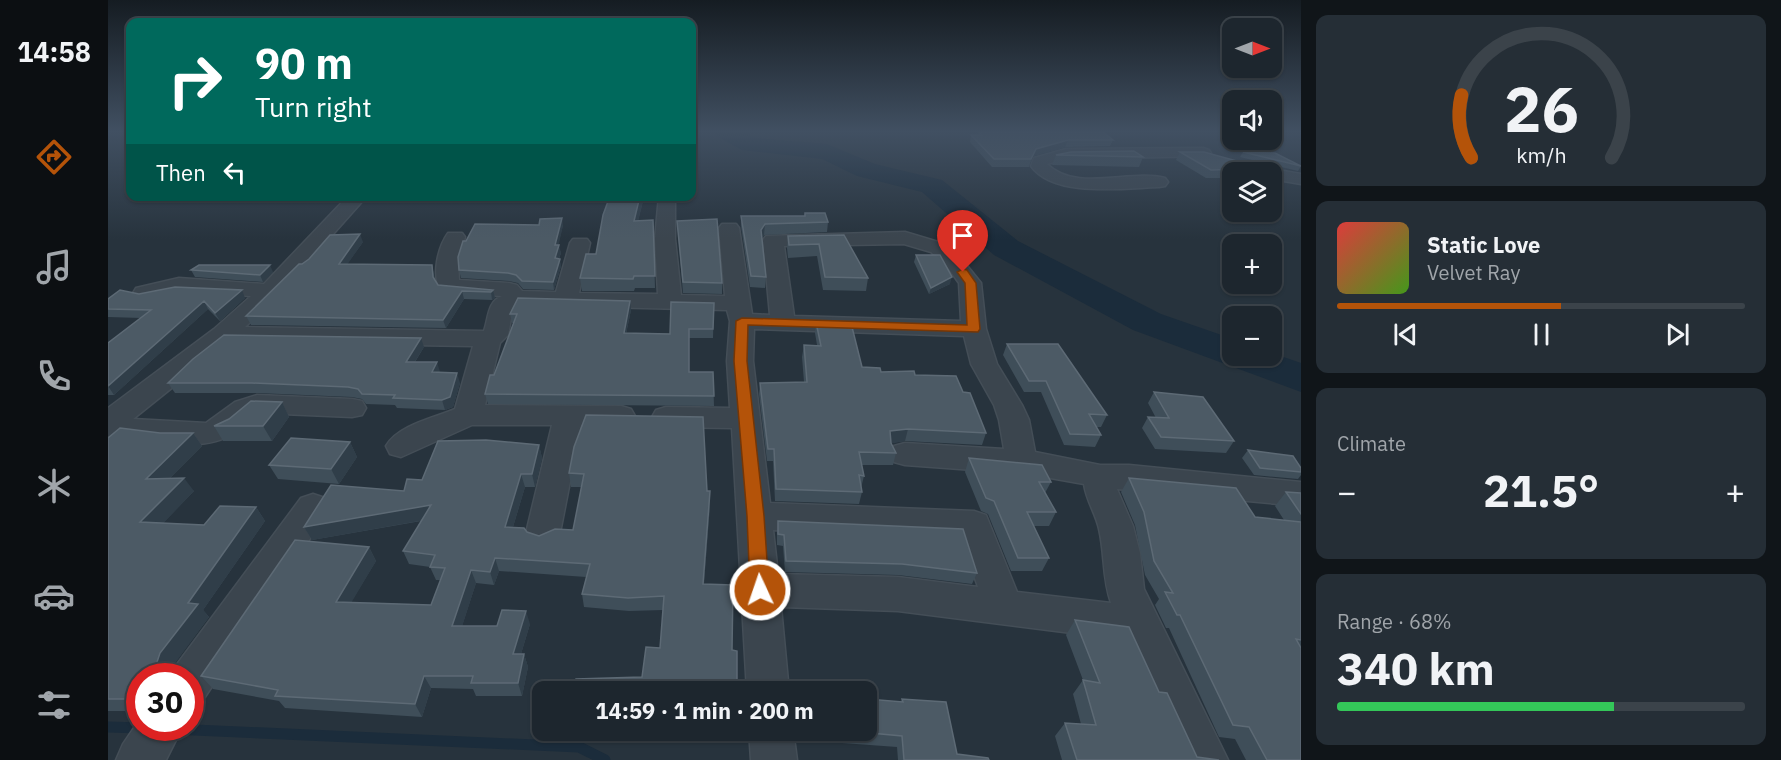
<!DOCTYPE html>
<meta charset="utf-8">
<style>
:root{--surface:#1d262e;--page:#252e36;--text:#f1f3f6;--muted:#a0a5aa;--line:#3b434a;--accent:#b45309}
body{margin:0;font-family:"IBM Plex Sans",sans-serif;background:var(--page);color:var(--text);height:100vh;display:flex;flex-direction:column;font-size:22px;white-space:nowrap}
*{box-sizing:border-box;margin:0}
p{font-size:20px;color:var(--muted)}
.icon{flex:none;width:33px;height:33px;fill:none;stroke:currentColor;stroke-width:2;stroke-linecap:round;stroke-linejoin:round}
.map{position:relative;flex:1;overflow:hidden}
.drawer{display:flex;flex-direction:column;gap:15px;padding:15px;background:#101519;width:480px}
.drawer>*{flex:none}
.banner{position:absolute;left:18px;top:18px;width:570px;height:183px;border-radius:12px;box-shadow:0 2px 4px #0004,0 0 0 2px var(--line);background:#00695c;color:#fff;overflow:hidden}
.needle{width:39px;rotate:90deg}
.controls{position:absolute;left:1114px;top:18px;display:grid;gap:12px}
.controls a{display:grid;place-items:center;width:60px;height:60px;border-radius:12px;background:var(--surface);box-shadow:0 2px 4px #0004,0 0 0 2px var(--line);font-size:30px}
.speed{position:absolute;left:18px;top:663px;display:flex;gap:12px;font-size:30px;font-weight:700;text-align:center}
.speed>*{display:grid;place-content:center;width:78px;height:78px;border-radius:50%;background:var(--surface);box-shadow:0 2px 4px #0004,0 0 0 2px var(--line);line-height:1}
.speed .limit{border:9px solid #d22;background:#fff;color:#111}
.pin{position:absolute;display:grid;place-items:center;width:51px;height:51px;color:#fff;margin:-62px -26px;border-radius:50% 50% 50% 0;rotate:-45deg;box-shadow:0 0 6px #0007}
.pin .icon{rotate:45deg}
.me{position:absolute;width:66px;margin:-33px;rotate:357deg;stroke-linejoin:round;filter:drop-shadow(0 0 4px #0008)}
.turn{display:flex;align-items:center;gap:21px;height:126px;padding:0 30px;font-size:27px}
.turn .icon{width:78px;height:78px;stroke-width:2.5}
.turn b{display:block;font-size:42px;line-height:51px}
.then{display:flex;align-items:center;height:57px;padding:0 30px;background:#0003;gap:12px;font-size:22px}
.big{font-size:45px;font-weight:700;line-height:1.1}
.drawer .card{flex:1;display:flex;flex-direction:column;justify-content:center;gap:9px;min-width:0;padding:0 21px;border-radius:12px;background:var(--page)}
.drawer .dial{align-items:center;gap:0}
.dial svg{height:156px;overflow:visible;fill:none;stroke:var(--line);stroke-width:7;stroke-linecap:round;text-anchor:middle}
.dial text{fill:var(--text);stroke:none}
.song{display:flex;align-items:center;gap:18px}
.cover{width:72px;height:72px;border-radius:9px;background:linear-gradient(135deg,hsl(0 70% 55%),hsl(100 70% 35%))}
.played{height:6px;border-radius:3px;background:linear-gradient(90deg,var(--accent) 55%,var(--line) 55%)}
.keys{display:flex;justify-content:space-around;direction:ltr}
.heat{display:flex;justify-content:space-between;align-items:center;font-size:33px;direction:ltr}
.charge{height:9px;border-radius:4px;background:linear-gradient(90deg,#34c759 68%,var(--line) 0)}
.trip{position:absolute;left:424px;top:681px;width:345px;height:60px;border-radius:12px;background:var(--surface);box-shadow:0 2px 4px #0004,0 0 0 2px var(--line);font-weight:700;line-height:60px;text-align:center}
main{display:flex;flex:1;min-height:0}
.menu{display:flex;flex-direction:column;width:108px;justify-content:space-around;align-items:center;background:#0c0f12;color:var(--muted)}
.menu .icon{width:42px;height:42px}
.menu .active{color:var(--accent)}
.menu b{font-size:27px;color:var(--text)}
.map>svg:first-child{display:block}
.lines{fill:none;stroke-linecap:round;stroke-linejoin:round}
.stream{stroke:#1b2c3b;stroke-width:11}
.river{fill:#1b2c3b;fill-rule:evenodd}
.minor-casing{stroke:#444e57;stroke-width:3}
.minor{fill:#3b454e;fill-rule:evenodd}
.wall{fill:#3f4e59}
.shaded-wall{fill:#303e49}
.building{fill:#4c5a65;stroke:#5d6a75;stroke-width:1.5}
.route{fill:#b45309;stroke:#753606;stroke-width:1.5}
</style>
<main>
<nav class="menu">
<b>14:58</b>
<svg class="icon active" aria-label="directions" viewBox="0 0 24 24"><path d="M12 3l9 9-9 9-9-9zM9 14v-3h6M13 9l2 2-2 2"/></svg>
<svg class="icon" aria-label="music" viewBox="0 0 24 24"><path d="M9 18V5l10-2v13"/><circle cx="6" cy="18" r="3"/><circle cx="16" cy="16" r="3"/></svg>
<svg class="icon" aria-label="phone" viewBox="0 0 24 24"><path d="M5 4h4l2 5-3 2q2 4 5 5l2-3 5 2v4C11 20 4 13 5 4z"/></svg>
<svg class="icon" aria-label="climate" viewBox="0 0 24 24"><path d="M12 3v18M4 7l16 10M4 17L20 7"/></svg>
<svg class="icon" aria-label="car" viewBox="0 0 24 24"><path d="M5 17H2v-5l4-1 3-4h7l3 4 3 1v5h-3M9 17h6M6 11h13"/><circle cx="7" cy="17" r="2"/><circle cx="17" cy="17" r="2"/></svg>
<svg class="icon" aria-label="filters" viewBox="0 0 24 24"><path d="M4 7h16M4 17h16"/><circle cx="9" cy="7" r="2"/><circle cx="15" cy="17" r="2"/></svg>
</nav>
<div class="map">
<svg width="1193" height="760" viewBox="0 0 1193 760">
<rect width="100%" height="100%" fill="#27333d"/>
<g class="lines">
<path class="stream" d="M0 727 34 728
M64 729 471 747 497 760"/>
<path class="river" d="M606 132H637L648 138 719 144 767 164 834 180 910 241 1053 314 1125 339V356H1164V353L1193 363V392L1025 330 886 255 814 192 749 176 714 159 634 150 610 137Z"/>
<g class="minor-casing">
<path id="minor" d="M1095 148 1101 150 1103 153 1101 156 959 159 939 164C969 193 1021 169 1057 178L1060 182 1057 186 1051 187C1016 188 946 198 923 166L926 158 958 149Z
M1164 169 1193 174V184L1164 179V172H1157Z
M240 196H259L170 296 137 327 376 331C381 317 379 302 394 296L341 293 333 291C323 276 330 247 340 233H354L357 237 350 264 351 280 401 283 409 285 414 291 448 292 462 243 465 239H479L482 243 471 293 550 294 547 239 551 196H565L567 199V239L573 295 617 296 611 228 614 224H628L631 228 644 314 662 315 655 240 658 236 797 232 837 244 852 257 873 283 878 329 889 364 914 405 921 420 927 452 992 465H1021L1193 482V506L1009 489 1025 526 1032 553 1036 589 1120 760H1073L1019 640 790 611 673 607 681 692H639L624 428 558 427 548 424 544 417 548 410 558 407 622 408 619 361 622 321 619 310 411 305 405 308 400 335 392 343 377 405 513 406 523 409 527 416 523 423 513 426 473 425 452 533 447 543 435 547 423 543 418 533 444 425H364L293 457 282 454 278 446C290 425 326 418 347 409L365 346 121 342 25 419 98 423 127 402 149 395 244 399 254 401 258 408 254 415 244 417 151 413C140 420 132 431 121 436 90 453 34 440 0 436V408L106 329 143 296 71 292 36 300 28 298 25 293 28 288 71 278 156 284ZM796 244 823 252 838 265 851 283 853 321 686 316 676 246ZM646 329 856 336 863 364 886 405 891 420 896 449 797 443 786 446 782 454 786 462 797 465 920 474 976 484C978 500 988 514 991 529 997 554 994 578 1003 603L909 592 878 515 866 511 662 503 645 361ZM665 530 853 538 870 587 790 577 670 574Z
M205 494 217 498 222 507 217 516 97 697 82 703V676H63L67 667 193 498Z
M32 719V728H74L58 760H8L15 744Z
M641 730H685L689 760H643Z"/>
</g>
<use href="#minor" class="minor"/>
</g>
<path class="wall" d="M871 132 1005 140 1002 146 957 147 925 156 921 167H884L862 142 863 135H870Z
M1072 152 1147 166 1166 168 1164 172H1125V178H1098L1068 160Z
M1135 152 1193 166 1190 171 1132 157Z
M948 155 1035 157 1031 167 944 165Z
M502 196H534L535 201 530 221 545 220 547 288H527L526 291H474L472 278 488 254Z
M697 213 720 222 719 232 656 235 654 238 658 277 657 288 642 287 633 226V216H696Z
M569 221 614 283V294L575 293Z
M455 225 450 245 453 253 451 259 453 266 446 290 415 289 410 283 401 281 353 278 351 270 358 241Z
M736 235 760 278 758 291 715 290 709 256 680 258 679 248 680 236Z
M255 242 239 264 324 265 327 280 330 285 385 290 387 298 384 300 356 299 338 328 143 325 138 316 194 264Z
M808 255 842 284 821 294 806 262Z
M83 270 165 272 155 282 87 277Z
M31 294 137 298 112 321 100 309 6 395H0V343L33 318 0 317V299Z
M606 303 605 338H581V372H605L606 406 380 404 377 394 386 375 406 323H404L402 314 523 310 518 334H562Z
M708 322 754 367 773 372 807 375 855 392 878 433 874 445 797 441 783 443 788 453 785 465H754L756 476 753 488 754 492 751 504 667 501 665 461H659L651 394 652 383 696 382 694 357 696 345H709L707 333Z
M899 344 999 415 993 427H988L993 435 987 447 956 445 933 392H916L895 355Z
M316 347 307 362 332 372 352 383 345 407 337 410 289 408 287 405 258 404 254 399 244 397 149 393H67L60 383Z
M1046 392 1126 441 1118 453 1047 449 1034 428 1040 417 1048 418 1040 403Z
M174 402 181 417 164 441H115L106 426Z
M52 433H85L94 446 62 478 86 491 55 523 96 525 148 507 157 521 95 610 101 617 65 665H67L78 676H32V711H0V438Z
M242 442 249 457 231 484 170 479 161 465Z
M431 445 434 458 427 487H417L405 527 431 536 465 530 474 487H463L461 473 466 447 599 491 602 505 596 584 534 677 552 648 555 610 521 611 476 607 474 594 478 577 391 571 386 585 368 583 354 626H389L422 624 413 654H416L420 667 414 696H368L365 689 323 688 314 717 177 708 171 701 105 689 93 676 261 547 268 561 243 602 323 605 333 580H328L322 567 301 564 295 551 313 521 204 540 196 527 296 491 314 480Z
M1140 450 1193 468V475L1190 479 1146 475 1134 458Z
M861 458 943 482 937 493 948 512 941 526H925L941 558 934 571H903L880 514 873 511 857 472Z
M1021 478 1147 517 1176 520 1167 506 1178 492 1193 493V760H1138L1127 739 1111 737 1061 628H1058L1047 605 1051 599 1037 575 1027 525 1013 492Z
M670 521 869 573 864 584 790 575 677 572 675 546 669 545V532Z
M967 620 1051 692 1089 757 1111 760H954L947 736 957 723 973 724 965 694 975 680 958 635Z
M794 699 849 754 881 760H790L789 747 693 740V730H759L793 702Z
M463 730H512V738L465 740Z"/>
<path class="shaded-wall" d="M960 140 957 147 925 156 921 167 928 149Z
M532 196H534L535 201 527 233 526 221Z
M454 218 455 225 449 253 447 245Z
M657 224 656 235 653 240V230Z
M252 234 255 242 234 272 231 264Z
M451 245 453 253 448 266 447 258Z
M452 259 453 266 446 290 445 282Z
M162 265 165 272 155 282 152 275Z
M844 277 842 284 821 294 823 288Z
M134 290 137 298 112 321 107 313Z
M385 290 387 298 384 300 383 292Z
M354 291 356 299 338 328 335 320Z
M96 301 100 309 6 395 0 386Z
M522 301 523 310 516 343V333Z
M313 338 316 347 301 371 298 362Z
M329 362 332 372 327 382 324 372Z
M349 373 352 383 345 407 337 410 334 400Z
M174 402 181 417 164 441 155 426Z
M800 429 797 441 779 444 782 431Z
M85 433 94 446 48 492 38 479Z
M242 442 249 457 231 484 223 469Z
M431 445 434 458 427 487 424 474Z
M413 474 417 487 401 540 397 527Z
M76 478 86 491 43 536 32 522Z
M602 491V505L595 597V584Z
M323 505 328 518 204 540 196 527Z
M148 507 157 521 95 610 101 617 65 666 48 665 52 653 80 603Z
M261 547 268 561 236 615 228 602Z
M387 558 391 571 386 585 382 572Z
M363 570 368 583 350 639 344 626Z
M418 611 422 624 409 667 405 654Z
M416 654 420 667 414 696 410 683Z
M67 665 78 676H72L67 672Z
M50 669 58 676H44Z
M316 676 323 688 314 717 307 704Z
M32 694V702L28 699Z"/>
<path class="building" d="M871 132H995L1005 140H960L928 149 923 159H886L863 135H874Z
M1026 151 1035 157 948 155 963 152Z
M1072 152H1096L1147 166H1166V168L1103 170Z
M1135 152 1167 153 1193 166Z
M502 196H532L526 221 545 220 547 276H526L525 279 472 278 478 254H488L495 215Z
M697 213H717L720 222 657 224 653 230 658 277 643 276 633 216H697Z
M454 218 447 245H451L447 258 452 259 445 282 414 281 408 275 400 273 351 270 350 257 355 241H358L367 224 431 225 432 219Z
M609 219 614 283 575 282 569 221Z
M252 234 231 264 324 265 325 277 330 285 385 290 383 292 354 291 335 320 138 316 191 264H194L201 259 222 235Z
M736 235 760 278 717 277 711 244 681 245 680 236Z
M808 255H832L844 277 823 288Z
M91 265H162L152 275 83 270Z
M67 287 134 290 107 313 96 301 0 386V343L43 310 0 309V299L12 290 31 294Z
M410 298 522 301 516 333 562 334 563 302 606 303 605 329H581V372H605L606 396 377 394 382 375H386L409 314H402Z
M708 322 743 323 754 367 772 368 773 372 806 371 807 375 848 376 855 392 862 393 878 433 800 429 782 431 783 443 788 453 751 452 756 476 751 475 754 492 668 489 666 449H660L652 383 699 382 696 345 713 346Z
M116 335 313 338 298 362H329L324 372 349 373 342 397 334 400 285 398 287 395 254 394 250 389 240 387 144 383H60L85 359Z
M899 344H950L999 415 981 414 993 435 962 434 938 381H921Z
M1046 392 1095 397 1126 441 1053 437 1040 417 1061 418Z
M143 401 174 402 155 426H106L121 419Z
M478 415 595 417 599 491H602L595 584 625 585 624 650 629 651V692H467L468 679 534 677 538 647 552 648 556 596 520 598 474 594 482 564 387 558 382 572 363 570 344 626H389L394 610 418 611 405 654H416L410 683H363L365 676H316L307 704 167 696 170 690 93 676 187 540 261 547 228 602 323 605 337 568 322 567 327 555 295 551 323 505 196 527 223 485 296 491 299 479 314 480 330 441 378 440 431 445 424 474H413L397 527 416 528 419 532 431 536 447 529 465 530 476 474 461 473 466 447Z
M12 428 52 433H85L38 479 76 478 32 522 96 525 112 506 148 507 80 603 90 604 52 653 48 665H67V672L50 669 44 676H32V694L28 699H0V438Z
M183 438 242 442 223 469 161 465Z
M1140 450 1185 456 1193 468V472L1152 468Z
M861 458 934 465 943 482H931L948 512H919L941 558H910L886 501 878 498Z
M1021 478 1128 488 1147 517 1193 522V640L1188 639 1193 648V760H1159L1141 727 1125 725 1072 615H1069L1057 592 1065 593 1046 561 1036 512Z
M1178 492 1193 493V514Z
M670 521 855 529 869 573 794 564 678 561 676 535 670 534Z
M967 620 1021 627 1051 692 1059 693 1089 757 1111 760H969L957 723 988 725 975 680 992 683Z
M759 699 795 702 794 699 838 702 849 754 880 758 881 760H796L794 736 730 730H759Z"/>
<linearGradient id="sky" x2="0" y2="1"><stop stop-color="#151c22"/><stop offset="0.55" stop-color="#415062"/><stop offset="1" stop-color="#415062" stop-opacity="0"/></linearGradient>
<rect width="1193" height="239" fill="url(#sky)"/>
<path class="route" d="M855 269 859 270 868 283 872 329 870 332 640 325 639 361 656 516 661 590 658 596 652 598 645 596 642 590 639 516 626 361 628 321 634 318 859 325 857 283 849 272Z"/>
</svg>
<div class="controls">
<a><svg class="needle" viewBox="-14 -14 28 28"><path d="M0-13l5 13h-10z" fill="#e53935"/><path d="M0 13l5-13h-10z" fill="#a0a5aa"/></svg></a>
<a><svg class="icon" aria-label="sound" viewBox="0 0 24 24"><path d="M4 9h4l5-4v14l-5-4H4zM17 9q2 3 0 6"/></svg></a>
<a><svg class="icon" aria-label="layers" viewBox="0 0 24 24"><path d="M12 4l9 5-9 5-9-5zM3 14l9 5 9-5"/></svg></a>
<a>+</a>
<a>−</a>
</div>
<div class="speed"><div class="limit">30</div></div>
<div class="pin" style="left:855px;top:272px;background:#d93025"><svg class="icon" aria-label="arrive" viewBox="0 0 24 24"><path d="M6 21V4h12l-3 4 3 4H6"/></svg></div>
<svg class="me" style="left:652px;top:590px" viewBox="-20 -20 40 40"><circle r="17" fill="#b45309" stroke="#fff" stroke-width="3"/><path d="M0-11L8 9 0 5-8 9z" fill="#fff"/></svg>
<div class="trip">14:59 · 1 min · 200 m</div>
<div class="banner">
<div class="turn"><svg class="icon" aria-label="right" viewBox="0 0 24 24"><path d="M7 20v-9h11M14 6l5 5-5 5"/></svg><div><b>90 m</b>Turn right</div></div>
<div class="then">Then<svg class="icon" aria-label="left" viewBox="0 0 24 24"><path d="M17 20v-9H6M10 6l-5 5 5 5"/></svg></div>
</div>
</div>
<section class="drawer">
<div class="card dial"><svg viewBox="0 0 100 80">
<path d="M14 69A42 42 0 1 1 86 69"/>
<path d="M14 69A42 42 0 0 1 9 37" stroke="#b45309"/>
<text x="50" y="56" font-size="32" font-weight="700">26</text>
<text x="50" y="72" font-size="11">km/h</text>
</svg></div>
<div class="card">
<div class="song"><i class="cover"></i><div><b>Static Love</b><p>Velvet Ray</p></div></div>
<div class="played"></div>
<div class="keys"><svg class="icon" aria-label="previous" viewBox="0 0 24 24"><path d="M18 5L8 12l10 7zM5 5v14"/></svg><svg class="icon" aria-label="pause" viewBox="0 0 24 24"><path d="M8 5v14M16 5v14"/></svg><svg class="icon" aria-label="next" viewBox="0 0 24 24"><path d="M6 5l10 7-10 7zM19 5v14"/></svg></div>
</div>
<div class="card"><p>Climate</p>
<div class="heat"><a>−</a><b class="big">21.5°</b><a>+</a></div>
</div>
<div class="card"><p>Range · 68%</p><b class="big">340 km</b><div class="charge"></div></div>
</section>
</main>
